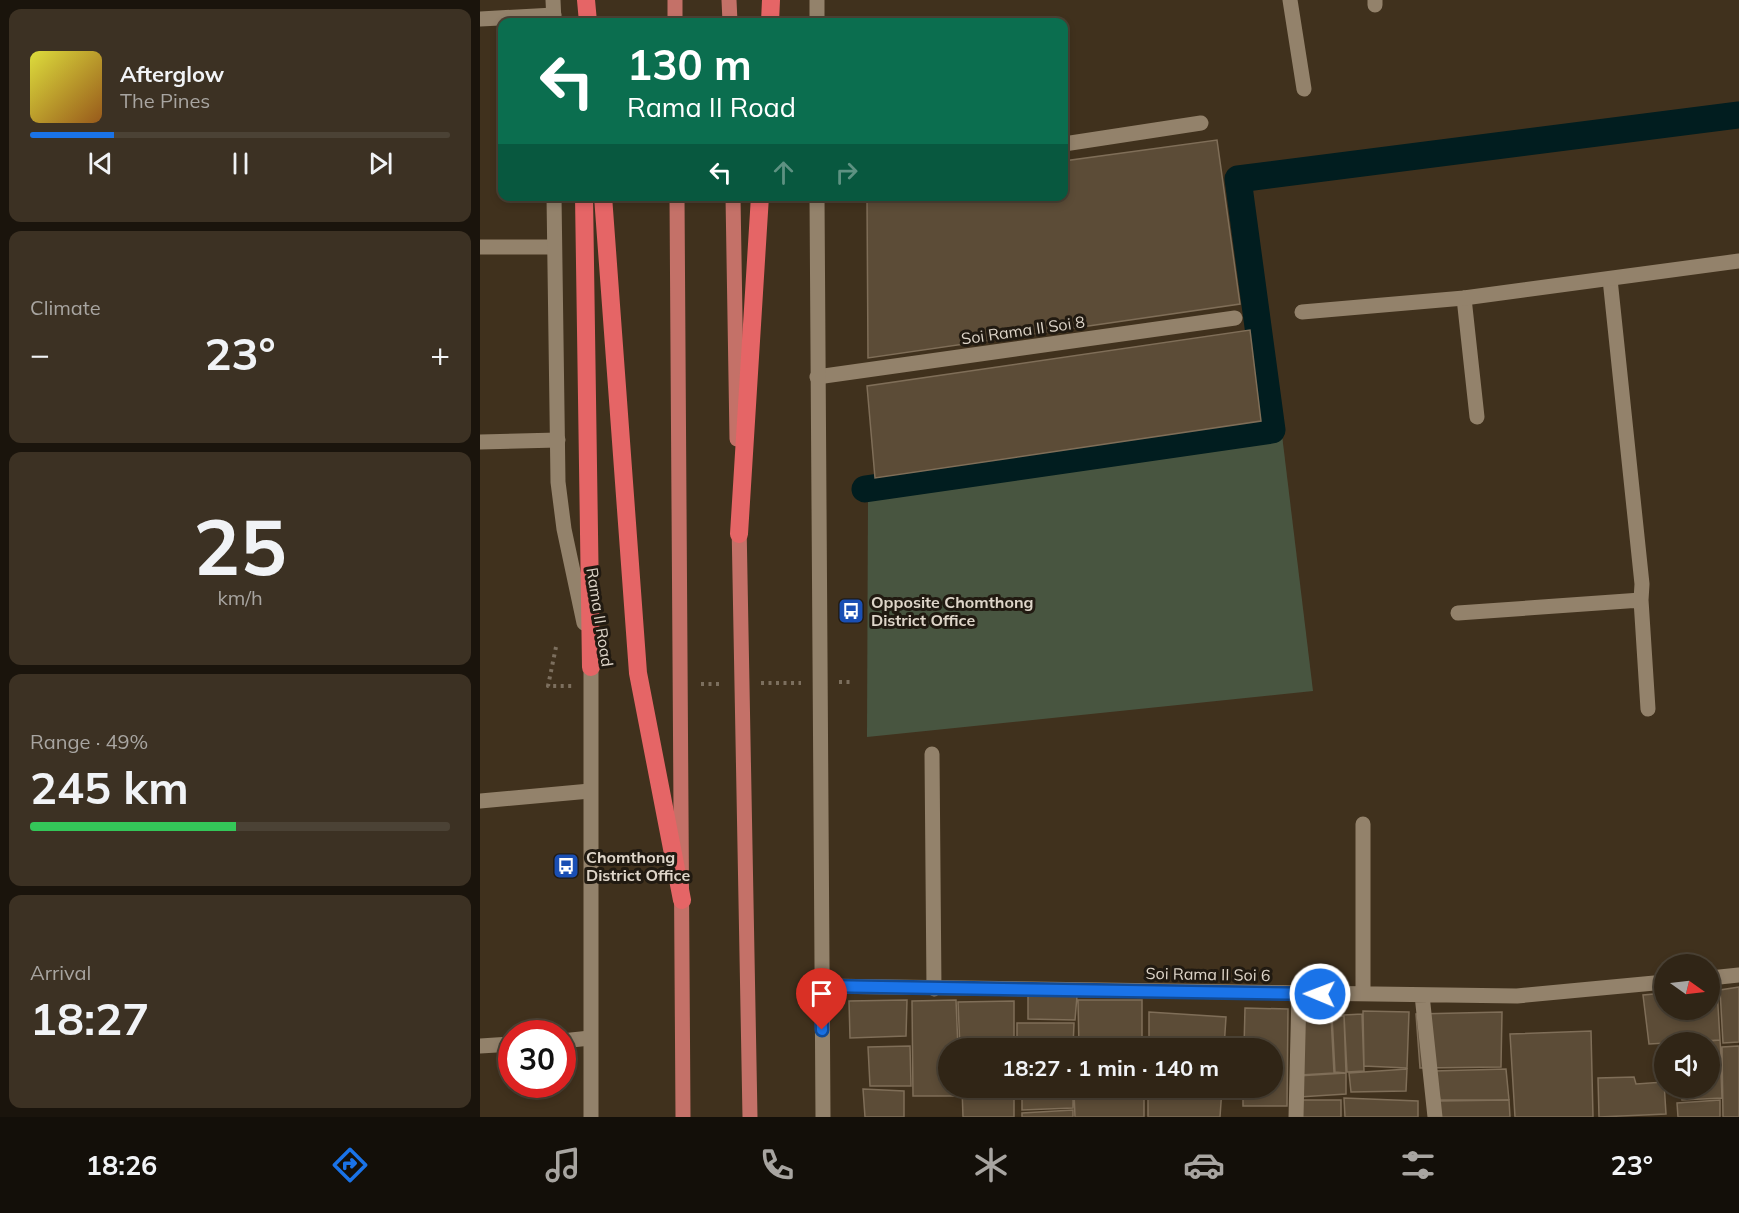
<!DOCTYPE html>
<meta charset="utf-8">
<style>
:root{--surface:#302516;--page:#3c3123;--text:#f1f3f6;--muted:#a8a5a1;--line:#4b4235;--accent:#1a73e8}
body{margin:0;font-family:Mulish,sans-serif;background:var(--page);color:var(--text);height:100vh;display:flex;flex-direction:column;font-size:22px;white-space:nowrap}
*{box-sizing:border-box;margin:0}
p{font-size:20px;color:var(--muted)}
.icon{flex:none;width:33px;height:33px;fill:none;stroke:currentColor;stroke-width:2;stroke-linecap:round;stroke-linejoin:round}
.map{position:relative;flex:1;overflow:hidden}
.details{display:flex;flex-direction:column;gap:9px;padding:9px;background:#1a140c;width:480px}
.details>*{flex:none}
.hud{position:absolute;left:18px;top:18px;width:570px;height:183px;border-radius:12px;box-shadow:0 3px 9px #0003,0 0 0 2px var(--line);background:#0b6e4f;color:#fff;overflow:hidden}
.needle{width:39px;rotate:104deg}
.controls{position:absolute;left:1174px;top:954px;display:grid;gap:12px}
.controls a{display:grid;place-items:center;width:66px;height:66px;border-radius:50%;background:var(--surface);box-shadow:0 3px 9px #0003,0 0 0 2px var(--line);font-size:30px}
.speed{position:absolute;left:18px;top:1020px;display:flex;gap:12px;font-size:30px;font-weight:700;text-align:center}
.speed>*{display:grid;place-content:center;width:78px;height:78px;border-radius:50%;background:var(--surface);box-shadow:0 3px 9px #0003,0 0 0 2px var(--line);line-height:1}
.speed .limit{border:9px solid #d22;background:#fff;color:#111}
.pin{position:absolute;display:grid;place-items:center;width:51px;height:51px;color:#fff;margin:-62px -26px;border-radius:50% 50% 50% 0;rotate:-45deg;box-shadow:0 0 6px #0007}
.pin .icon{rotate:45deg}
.me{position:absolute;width:66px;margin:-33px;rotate:271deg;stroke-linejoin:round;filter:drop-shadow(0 0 4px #0008)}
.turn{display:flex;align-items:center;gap:21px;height:126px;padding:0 30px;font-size:27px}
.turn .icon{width:78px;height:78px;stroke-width:2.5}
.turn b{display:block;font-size:42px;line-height:51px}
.lanes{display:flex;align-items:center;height:57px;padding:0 30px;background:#0003;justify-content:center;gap:30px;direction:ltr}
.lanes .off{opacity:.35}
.big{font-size:45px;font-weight:700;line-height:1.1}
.details .widget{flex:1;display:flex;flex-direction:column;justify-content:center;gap:9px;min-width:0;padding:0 21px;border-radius:12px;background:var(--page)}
.details .dial{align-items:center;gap:0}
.dial b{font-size:78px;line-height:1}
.song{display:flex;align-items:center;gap:18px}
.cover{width:72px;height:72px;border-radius:9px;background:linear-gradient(135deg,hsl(60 70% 55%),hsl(30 70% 35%))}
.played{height:6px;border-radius:3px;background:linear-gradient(90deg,var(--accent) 20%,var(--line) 20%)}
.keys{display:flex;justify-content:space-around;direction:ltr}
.heat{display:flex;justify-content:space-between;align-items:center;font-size:33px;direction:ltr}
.charge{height:9px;border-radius:4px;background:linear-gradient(90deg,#34c759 49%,var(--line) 0)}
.trip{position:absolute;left:458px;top:1038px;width:345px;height:60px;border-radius:30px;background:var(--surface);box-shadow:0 3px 9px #0003,0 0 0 2px var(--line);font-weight:700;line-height:60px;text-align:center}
.menu{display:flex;height:96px;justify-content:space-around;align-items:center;background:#130f09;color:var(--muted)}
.menu .icon{width:42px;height:42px}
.menu .current{color:var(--accent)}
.menu b{font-size:27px;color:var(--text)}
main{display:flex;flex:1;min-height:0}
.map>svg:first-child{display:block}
.green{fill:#485540}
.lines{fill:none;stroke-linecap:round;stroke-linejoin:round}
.canal{stroke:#011d1f;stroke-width:27}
.building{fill:#5c4c37;stroke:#7f6e58;stroke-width:1.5}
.path{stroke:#7c6f5e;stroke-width:4;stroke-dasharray:3 4.5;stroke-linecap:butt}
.service{stroke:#93826b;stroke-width:15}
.minor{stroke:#93826b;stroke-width:15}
.secondary{stroke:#93826b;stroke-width:15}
.primary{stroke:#c47168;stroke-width:15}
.motorway{stroke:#e56566;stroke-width:18}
.route-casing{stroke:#114b97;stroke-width:15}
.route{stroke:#1a73e8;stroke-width:10}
.labels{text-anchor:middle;stroke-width:6;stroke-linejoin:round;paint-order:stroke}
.street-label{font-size:16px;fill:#ded5c9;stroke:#211a11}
.poi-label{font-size:16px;font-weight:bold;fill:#ded5c9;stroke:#211a11;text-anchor:start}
</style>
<main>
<section class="details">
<div class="widget">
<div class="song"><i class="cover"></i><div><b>Afterglow</b><p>The Pines</p></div></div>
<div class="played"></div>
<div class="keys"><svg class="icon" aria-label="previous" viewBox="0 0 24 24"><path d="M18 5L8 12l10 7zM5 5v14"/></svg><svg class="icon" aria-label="pause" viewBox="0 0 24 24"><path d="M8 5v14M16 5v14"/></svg><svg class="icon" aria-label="next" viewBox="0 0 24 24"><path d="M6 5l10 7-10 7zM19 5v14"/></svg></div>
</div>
<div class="widget"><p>Climate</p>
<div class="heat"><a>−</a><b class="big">23°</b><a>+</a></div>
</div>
<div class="widget dial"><b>25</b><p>km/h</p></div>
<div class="widget"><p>Range · 49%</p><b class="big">245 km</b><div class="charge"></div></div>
<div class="widget"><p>Arrival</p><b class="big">18:27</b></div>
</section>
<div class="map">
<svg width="1259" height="1117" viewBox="0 0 1259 1117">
<rect width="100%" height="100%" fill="#40311d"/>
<path class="green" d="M802 435 833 691 387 737 388 499Z"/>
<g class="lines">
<path class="canal" d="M385 489 792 430 758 179 1259 115"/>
</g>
<path class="building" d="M737 140 760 304 388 358 387 196H584V161Z
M770 330 781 421 395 478 387 386Z
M1259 987V1042L1243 1043 1240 990Z
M1237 989 1240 1040 1169 1044 1163 995 1185 993V1010H1230V990Z
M548 996H597L595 1020 548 1019Z
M427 1000 426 1036 370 1038 369 1001Z
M476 1000 478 1048H468V1088H479V1096H433L432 1001Z
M598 1000H662V1048H599Z
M534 1001V1048H480L478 1002Z
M765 1008 808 1009 807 1106H763V1088H792V1048H764Z
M883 1011 929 1012 927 1068 884 1066Z
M669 1012 746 1017 744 1048H669Z
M1022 1012 1021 1067 940 1068 936 1014Z
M882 1014 884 1071 867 1072 864 1015Z
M819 1016H851L854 1073 820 1075Z
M852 1016H864L866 1073 855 1072Z
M537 1023H594L593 1048H537Z
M1111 1031 1113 1117H1035L1030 1034Z
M1240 1040 1242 1071 1230 1072V1042H1217Z
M430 1046 431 1086H390L388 1047Z
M1259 1046V1117H1243L1242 1047Z
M927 1069 926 1091 871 1092 869 1073Z
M1026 1069 1029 1100H960L954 1071Z
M1241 1072 1242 1098 1202 1100 1200 1088H1230V1074Z
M866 1073V1094L819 1097 817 1076Z
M1154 1077 1156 1084 1184 1082 1186 1114 1119 1117 1118 1078Z
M482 1088H534V1117H483Z
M542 1088H593V1108L542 1110Z
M668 1088H742L740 1117H668Z
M383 1089 424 1091V1117H385Z
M664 1091V1117H595L594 1092Z
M864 1098 938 1101V1117H865Z
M821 1100H861V1117H821Z
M1029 1100 1030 1117H960L959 1101Z
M1240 1100V1117H1198L1197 1103Z
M593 1110V1117H542V1113Z"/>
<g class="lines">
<path class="path" d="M76 647 68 686H93
M359 682H373
M281 683H321
M221 684H243"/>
<path class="service" d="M810 0 824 89
M895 0V5
M984 298 997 417
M1161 600 1168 709
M978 613 1161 600 1162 584 1130 279"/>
<path class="minor" d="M0 19 74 15
M584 144 721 123
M0 247H74
M822 312 984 298 1259 261
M337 377 755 318
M0 442 78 440
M452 754 454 989
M0 801 110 791
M883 824V994
M1230 978 1259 975
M341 986 1037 996 1185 982
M942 995 955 1117
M82 1041 110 1038
M0 1046 32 1044
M816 1117 819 993"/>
<path class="secondary" d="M73 0 74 22
M337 22V0
M74 196 78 482 84 529 104 623
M337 196 343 1117
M110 655 111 667V1117"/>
<path class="primary" d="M195 0V22
M249 0 250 22
M197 196 203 1117
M253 196 257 439
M259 523 270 1117"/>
<path class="motorway" d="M106 0 108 22
M290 22 291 0
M104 196 111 667
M123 196 158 673 202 900
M259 534 280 196"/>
</g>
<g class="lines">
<g class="route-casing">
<path id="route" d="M342 1030 341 986 840 994"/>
</g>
<use href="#route" class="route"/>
</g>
<defs>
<g id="bus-square" transform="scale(1.35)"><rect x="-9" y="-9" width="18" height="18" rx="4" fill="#1a4fb4" stroke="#211a11"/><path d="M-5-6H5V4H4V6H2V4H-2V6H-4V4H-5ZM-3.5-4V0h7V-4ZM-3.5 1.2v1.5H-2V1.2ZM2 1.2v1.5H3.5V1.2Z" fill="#fff"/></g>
</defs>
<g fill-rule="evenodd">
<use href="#bus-square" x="371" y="611"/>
<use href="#bus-square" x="86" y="866"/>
</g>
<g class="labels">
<g class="street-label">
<text transform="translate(543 330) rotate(-8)" y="6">Soi Rama II Soi 8</text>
<text transform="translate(120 617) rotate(81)" y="6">Rama II Road</text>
<text transform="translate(728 974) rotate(1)" y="6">Soi Rama II Soi 6</text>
</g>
<g class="poi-label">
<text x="391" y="608">Opposite Chomthong<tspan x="391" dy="18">District Office</tspan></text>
<text x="106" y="863">Chomthong<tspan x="106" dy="18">District Office</tspan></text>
</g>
</g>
</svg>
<div class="controls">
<a><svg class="needle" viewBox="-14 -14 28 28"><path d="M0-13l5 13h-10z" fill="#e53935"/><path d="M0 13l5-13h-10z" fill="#a8a5a1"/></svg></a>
<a><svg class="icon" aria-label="sound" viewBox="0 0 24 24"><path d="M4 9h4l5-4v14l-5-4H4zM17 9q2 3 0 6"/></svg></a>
</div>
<div class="speed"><div class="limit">30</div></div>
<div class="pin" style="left:342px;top:1030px;background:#d93025"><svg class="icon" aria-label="arrive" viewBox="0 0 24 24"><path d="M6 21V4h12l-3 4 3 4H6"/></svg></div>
<svg class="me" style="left:840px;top:994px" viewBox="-20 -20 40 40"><circle r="17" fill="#1a73e8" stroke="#fff" stroke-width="3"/><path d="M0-11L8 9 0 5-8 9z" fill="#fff"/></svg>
<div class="trip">18:27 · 1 min · 140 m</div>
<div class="hud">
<div class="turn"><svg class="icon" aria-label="left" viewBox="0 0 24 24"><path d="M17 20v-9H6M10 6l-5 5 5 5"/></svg><div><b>130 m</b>Rama II Road</div></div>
<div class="lanes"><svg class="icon" aria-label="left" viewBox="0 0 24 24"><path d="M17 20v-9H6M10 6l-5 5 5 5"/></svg><svg class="icon off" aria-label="ahead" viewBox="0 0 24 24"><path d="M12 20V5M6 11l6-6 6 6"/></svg><svg class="icon off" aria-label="right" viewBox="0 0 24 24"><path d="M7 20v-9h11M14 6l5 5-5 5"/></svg></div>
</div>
</div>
</main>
<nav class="menu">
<b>18:26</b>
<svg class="icon current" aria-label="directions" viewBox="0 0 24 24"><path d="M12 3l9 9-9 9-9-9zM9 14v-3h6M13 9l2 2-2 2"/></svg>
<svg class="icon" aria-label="music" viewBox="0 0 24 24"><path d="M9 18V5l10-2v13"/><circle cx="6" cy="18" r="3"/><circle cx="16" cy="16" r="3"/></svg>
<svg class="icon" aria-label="phone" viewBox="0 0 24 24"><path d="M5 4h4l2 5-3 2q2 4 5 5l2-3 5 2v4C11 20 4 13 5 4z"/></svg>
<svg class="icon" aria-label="climate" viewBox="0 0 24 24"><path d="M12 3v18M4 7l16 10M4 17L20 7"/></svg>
<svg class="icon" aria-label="car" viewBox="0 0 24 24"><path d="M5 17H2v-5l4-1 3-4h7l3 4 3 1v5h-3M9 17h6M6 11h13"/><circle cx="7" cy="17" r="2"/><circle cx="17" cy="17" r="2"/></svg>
<svg class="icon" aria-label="filters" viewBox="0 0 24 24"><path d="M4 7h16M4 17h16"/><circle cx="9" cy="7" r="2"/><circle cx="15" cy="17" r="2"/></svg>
<b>23°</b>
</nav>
